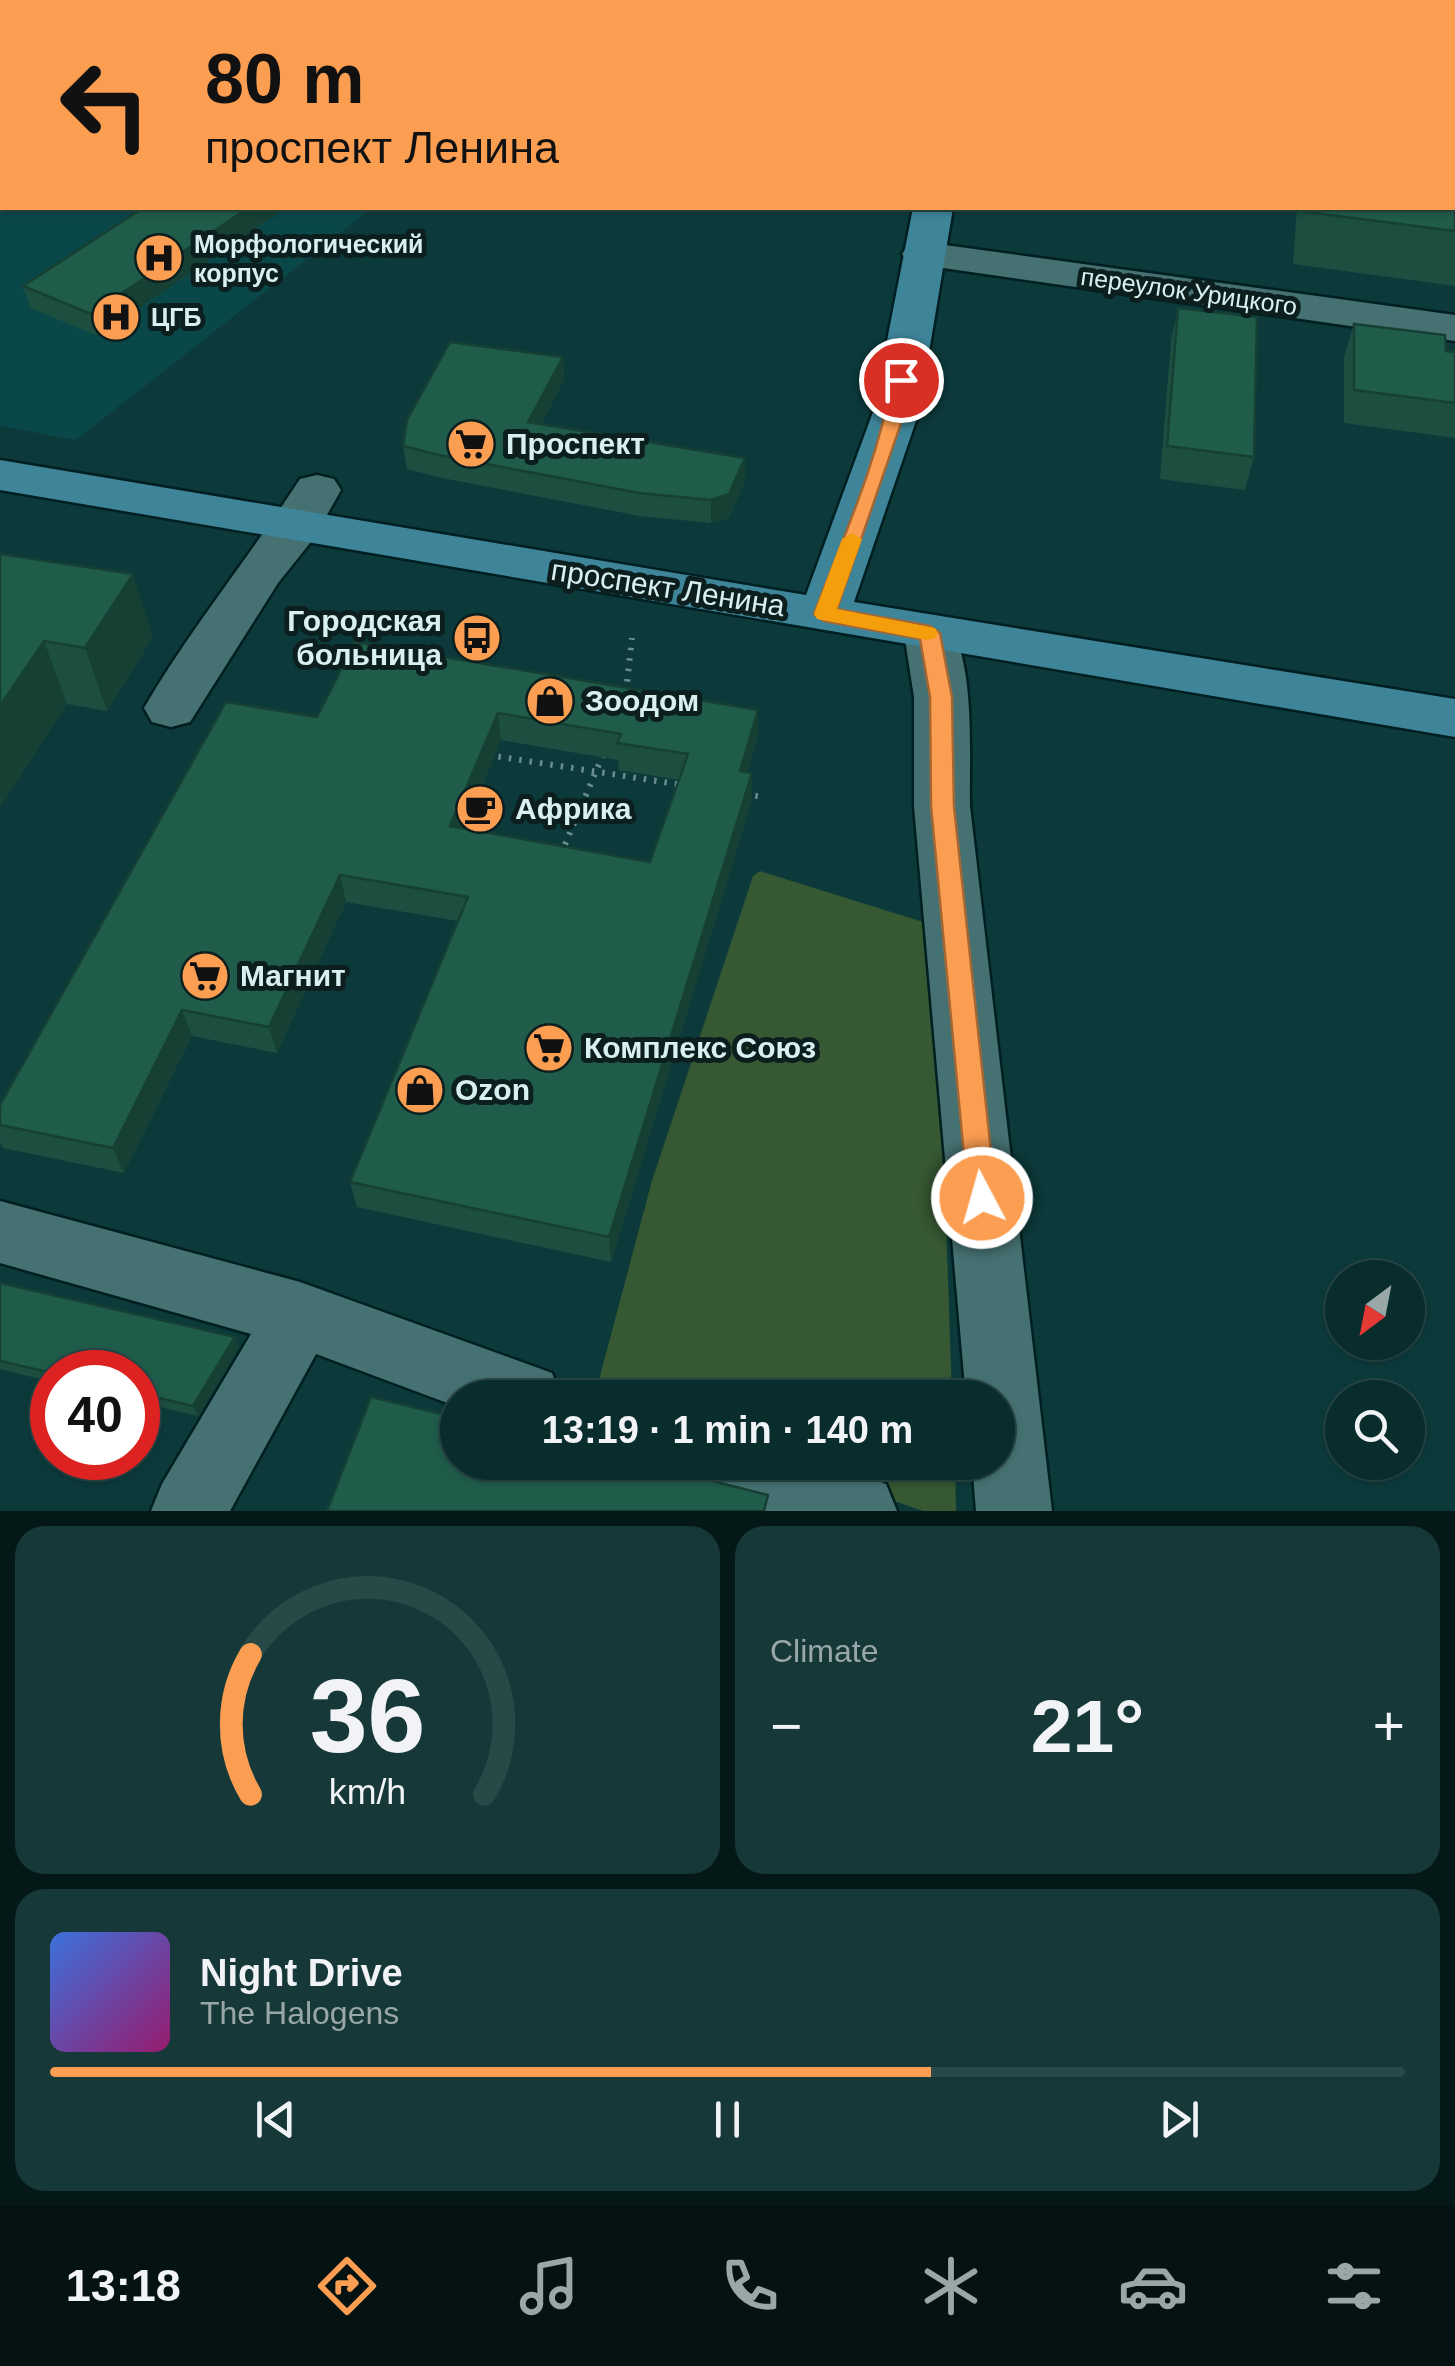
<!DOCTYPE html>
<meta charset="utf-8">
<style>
:root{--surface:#092c2c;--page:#173838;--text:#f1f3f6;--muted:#99a7a9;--line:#294848;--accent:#fb9e51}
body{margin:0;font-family:Helvetica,sans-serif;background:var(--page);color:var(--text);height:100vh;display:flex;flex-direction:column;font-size:38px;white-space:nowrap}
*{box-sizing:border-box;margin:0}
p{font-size:32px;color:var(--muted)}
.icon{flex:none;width:55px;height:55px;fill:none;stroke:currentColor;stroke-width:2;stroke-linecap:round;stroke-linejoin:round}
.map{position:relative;height:1511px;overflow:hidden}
.side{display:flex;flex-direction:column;gap:15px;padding:15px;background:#051818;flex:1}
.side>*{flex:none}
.guide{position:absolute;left:0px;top:0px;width:1455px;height:210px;box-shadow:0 2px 8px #0004,0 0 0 2px var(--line);background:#fb9e51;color:#111;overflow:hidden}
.needle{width:65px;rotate:212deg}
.controls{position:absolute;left:1325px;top:1260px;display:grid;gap:20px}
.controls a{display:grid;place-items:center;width:100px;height:100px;border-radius:50%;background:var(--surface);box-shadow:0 2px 8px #0004,0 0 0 2px var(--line);font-size:50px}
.speed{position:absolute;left:30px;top:1350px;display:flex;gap:20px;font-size:50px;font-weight:700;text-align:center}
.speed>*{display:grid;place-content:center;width:130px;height:130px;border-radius:50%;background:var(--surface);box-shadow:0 2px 8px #0004,0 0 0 2px var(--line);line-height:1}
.speed .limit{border:15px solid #d22;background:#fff;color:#111}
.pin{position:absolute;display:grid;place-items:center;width:85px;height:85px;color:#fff;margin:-42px;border:5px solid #fff;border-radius:50%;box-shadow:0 2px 10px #0007}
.me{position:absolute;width:110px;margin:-55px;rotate:354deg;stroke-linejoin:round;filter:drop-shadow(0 0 8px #0008)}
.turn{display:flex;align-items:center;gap:35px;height:210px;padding:0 40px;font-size:45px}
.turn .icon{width:130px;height:130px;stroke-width:2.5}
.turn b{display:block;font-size:70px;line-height:85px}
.big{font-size:75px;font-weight:700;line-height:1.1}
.side .card{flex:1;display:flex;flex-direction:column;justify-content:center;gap:15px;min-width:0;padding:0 35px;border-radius:30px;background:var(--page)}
.side .dial{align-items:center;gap:0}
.dial svg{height:260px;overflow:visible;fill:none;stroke:var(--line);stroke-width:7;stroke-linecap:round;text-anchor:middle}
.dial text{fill:var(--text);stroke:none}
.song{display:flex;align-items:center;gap:30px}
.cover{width:120px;height:120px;border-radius:15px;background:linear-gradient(135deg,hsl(220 70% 55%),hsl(320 70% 35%))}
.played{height:10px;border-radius:5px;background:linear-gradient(90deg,var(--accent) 65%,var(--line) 65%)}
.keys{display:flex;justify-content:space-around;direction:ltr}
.heat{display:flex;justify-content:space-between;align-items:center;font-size:55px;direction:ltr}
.side .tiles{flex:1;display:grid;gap:15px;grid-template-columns:1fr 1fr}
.card:last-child{grid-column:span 2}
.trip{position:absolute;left:440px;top:1380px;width:575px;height:100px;border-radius:50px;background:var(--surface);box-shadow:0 2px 8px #0004,0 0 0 2px var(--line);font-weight:700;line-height:100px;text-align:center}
.dock{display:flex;height:160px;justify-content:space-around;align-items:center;background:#041212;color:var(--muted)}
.dock .icon{width:70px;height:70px}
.dock .current{color:var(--accent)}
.dock b{font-size:45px;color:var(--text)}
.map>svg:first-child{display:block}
.built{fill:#0a4749}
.green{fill:#365832}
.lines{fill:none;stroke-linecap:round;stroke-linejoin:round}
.minor-casing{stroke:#001f20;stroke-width:5}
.major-casing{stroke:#001f20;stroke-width:5}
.path{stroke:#6a8d8e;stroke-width:6;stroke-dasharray:2.5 8;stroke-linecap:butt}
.minor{fill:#467172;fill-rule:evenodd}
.major{fill:#3e859a;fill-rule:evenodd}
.wall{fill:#1c4f40;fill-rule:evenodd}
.shaded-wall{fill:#164034}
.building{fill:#205c4a;stroke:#164034;stroke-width:2.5;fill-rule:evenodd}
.route{fill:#fb9e51;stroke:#a36735;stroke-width:2.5}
.slow{fill:#f59e0b}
.labels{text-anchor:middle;stroke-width:10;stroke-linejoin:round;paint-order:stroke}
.far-poi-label{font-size:25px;font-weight:bold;fill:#d9f0f0;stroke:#0c1e1e;text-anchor:start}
.far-street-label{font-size:25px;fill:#d9f0f0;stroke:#0c1e1e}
.poi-label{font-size:30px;font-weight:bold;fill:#d9f0f0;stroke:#0c1e1e;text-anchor:start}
.street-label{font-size:30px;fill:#d9f0f0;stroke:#0c1e1e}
</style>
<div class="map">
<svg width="1455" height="1511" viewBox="0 0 1455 1511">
<rect width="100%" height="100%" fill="#0c3a3b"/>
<path class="built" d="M0 0H930L2 2V208H372L76 440 0 426Z"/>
<path class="green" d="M760 871 936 926 952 1397 595 1395 651 1184 753 876Z
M786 1463H955L956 1511H923Z"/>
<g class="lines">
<g class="minor-casing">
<path id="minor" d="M1452 120H1455V142H1452Z
M923 242 1455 315V341L908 263 902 254 908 245Z
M317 475 334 479 341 490 314 538 278 583 190 722 171 727 152 722 144 708C191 628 250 556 300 479Z
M930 615 948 620C976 667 969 752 970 806L1052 1511H976L972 1462H998V1398H966L914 806V697L904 633 912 620Z
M0 1201 300 1282 552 1373 562 1398H458V1407L316 1354 230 1511H151L162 1484 251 1334 0 1263Z
M678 1462H827L886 1484 897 1511H751L689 1488Z"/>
</g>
<g class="major-casing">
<path id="major" d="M913 208H953L919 412 854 602 1455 699V737L0 490V460L806 595 873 412Z"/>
</g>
<path class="path" d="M626 692 632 638
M488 755 683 785
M745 794 763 797
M561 854 605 750"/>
<use href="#minor" class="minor"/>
<use href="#major" class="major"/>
</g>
<path class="wall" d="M0 30H2V101L0 100Z
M1455 175V286L1293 264 1297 208H1452Z
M143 208H285L98 336 30 308 23 286Z
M1178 308 1254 457 1245 490 1160 479 1171 341Z
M1354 324 1446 351 1455 352V438L1344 423V357Z
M563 357 564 380 541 424 745 458V481L729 518 711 523 640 516 442 478 407 469 403 446Z
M0 554 153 637 107 711 67 704Z
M758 710V737L747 772 752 773V800L611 1262 357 1207 350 1182 458 921 346 902 277 1053 192 1036 124 1173 3 1148 0 1142V1105L317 717ZM501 740 618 760 619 770 679 780 650 862 465 828Z
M0 1283 235 1337 239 1347 198 1416 138 1402V1372H52V1382L0 1369Z"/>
<path class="shaded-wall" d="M338 0H367L368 2H335Z
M248 208H285L98 336 91 314Z
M563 357 564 380 531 445 528 422Z
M745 458V481L729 518 711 523V500Z
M133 574 153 637 107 711 85 648Z
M44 641 67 704 0 808V706Z
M758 710V737L740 798V771Z
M498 713 501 740 455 853 450 826Z
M752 773V800L611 1262 609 1237Z
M340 875 346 902 277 1053 269 1027Z
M182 1010 192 1036 124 1173 113 1148Z
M235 1337 239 1347 198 1416 193 1406Z"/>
<path class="building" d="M262 0H338L335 2H258Z
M672 0H801L802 2H673Z
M0 30H2V73L0 72Z
M1452 175H1455V231L1306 212V208H1452Z
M143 208H248L91 314 23 286Z
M1178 308 1257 317 1254 457 1167 446Z
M1354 324 1445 335 1446 351 1455 352V403L1354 390Z
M450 342 563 357 528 422 745 458 729 494 711 500 639 493 439 455 403 446 407 420Z
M0 554 133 574 85 648 44 641 0 706Z
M355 642 758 710 740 771 752 773 609 1237 350 1182 468 897 340 875 269 1027 182 1010 113 1148 0 1125V1105L226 702 317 717ZM498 713 621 734 617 743 688 754 650 862 450 826Z
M0 1283 235 1337 193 1406 138 1393V1372L52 1373 0 1361Z
M371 1397 458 1418V1462H637L768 1495 764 1511H327Z"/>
<path class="route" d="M901 375 910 380 905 412 837 609 930 626 940 633 952 697 954 806 996 1198 992 1206 982 1210 972 1206 968 1198 931 806 930 697 920 639 824 621 814 614C843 538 878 461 892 380Z"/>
<path class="slow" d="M852 533 862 539 837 609 935 628 938 633 935 638 927 640 817 619 814 614 842 539Z"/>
<defs>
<g id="hospital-disc" transform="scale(2.5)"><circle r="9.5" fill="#fb9e51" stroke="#0c1e1e"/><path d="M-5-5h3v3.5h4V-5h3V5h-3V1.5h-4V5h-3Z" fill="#111"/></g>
<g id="supermarket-disc" transform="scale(2.5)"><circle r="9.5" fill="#fb9e51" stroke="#0c1e1e"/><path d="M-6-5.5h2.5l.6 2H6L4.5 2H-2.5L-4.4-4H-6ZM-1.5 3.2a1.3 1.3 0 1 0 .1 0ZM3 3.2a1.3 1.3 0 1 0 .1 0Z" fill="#111"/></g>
<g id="bus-disc" transform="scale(2.5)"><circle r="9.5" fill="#fb9e51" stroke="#0c1e1e"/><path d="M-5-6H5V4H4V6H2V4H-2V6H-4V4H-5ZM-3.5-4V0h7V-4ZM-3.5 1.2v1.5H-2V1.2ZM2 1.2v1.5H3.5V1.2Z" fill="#111"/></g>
<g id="shop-disc" transform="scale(2.5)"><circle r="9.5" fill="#fb9e51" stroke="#0c1e1e"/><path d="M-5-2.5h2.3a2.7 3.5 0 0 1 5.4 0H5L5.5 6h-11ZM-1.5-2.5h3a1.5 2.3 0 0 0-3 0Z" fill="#111"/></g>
<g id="cafe-disc" transform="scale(2.5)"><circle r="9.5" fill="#fb9e51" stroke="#0c1e1e"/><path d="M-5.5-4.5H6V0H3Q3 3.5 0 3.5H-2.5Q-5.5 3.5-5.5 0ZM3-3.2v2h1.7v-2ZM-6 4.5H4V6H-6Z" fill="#111"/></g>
</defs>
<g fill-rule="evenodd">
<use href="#hospital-disc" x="159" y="258"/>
<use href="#hospital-disc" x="116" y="317"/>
<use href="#supermarket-disc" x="471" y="444"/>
<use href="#bus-disc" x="477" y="638"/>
<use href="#shop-disc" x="550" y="701"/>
<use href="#cafe-disc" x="480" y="809"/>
<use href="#supermarket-disc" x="205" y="976"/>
<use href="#supermarket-disc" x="549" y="1048"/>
<use href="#shop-disc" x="420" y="1090"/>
</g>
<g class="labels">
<g class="far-poi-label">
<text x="194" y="253">Морфологический<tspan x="194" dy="29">корпус</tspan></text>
<text x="151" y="326">ЦГБ</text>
</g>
<g class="far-street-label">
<text transform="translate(1189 291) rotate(8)" y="9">переулок Урицкого</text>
</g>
<g class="poi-label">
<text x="506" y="454">Проспект</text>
<text x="442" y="631" text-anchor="end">Городская<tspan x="442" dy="34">больница</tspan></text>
<text x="585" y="711">Зоодом</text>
<text x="515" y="819">Африка</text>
<text x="240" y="986">Магнит</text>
<text x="584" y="1058">Комплекс Союз</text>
<text x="455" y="1100">Ozon</text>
</g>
<g class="street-label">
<text transform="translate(668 588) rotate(9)" y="10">проспект Ленина</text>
</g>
</g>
</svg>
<div class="controls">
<a><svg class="needle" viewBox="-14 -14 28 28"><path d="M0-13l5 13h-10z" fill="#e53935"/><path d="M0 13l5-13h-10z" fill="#99a7a9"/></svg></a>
<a><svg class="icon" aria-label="search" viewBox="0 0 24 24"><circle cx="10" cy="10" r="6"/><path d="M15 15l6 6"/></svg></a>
</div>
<div class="speed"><div class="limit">40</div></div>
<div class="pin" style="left:901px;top:380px;background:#d93025"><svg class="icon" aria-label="arrive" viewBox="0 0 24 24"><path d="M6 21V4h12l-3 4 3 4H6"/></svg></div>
<svg class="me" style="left:982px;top:1198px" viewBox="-20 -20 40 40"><circle r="17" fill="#fb9e51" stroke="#fff" stroke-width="3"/><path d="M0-11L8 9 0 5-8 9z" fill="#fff"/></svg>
<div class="trip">13:19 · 1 min · 140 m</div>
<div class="guide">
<div class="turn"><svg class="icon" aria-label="left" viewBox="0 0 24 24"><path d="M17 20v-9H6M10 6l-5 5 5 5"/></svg><div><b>80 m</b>проспект Ленина</div></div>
</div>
</div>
<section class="side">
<div class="tiles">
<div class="card dial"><svg viewBox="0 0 100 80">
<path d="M14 69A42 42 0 1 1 86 69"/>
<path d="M14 69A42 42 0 0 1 14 26" stroke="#fb9e51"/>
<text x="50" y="56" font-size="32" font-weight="700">36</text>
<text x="50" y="72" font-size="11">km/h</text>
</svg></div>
<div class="card"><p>Climate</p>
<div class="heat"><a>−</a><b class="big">21°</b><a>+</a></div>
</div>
<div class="card">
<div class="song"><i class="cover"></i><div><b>Night Drive</b><p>The Halogens</p></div></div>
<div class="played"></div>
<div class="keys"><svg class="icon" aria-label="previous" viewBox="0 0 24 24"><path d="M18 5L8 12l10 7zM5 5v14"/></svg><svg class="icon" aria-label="pause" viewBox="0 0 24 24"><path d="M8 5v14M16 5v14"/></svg><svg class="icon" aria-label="next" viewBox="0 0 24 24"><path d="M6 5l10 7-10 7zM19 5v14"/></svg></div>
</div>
</div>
</section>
<nav class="dock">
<b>13:18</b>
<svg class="icon current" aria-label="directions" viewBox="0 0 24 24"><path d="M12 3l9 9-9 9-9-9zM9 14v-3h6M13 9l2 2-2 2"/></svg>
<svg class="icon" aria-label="music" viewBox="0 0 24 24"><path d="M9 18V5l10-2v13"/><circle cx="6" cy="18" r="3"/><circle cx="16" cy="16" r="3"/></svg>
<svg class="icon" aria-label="phone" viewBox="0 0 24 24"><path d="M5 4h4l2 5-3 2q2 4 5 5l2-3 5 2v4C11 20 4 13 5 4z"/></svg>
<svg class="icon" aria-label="climate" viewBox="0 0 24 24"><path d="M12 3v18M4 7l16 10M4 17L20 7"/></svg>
<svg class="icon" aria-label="car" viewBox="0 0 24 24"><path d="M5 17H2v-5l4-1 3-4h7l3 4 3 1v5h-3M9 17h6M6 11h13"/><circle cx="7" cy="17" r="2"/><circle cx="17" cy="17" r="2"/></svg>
<svg class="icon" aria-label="filters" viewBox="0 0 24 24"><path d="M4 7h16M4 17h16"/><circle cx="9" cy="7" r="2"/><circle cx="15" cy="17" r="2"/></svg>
</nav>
